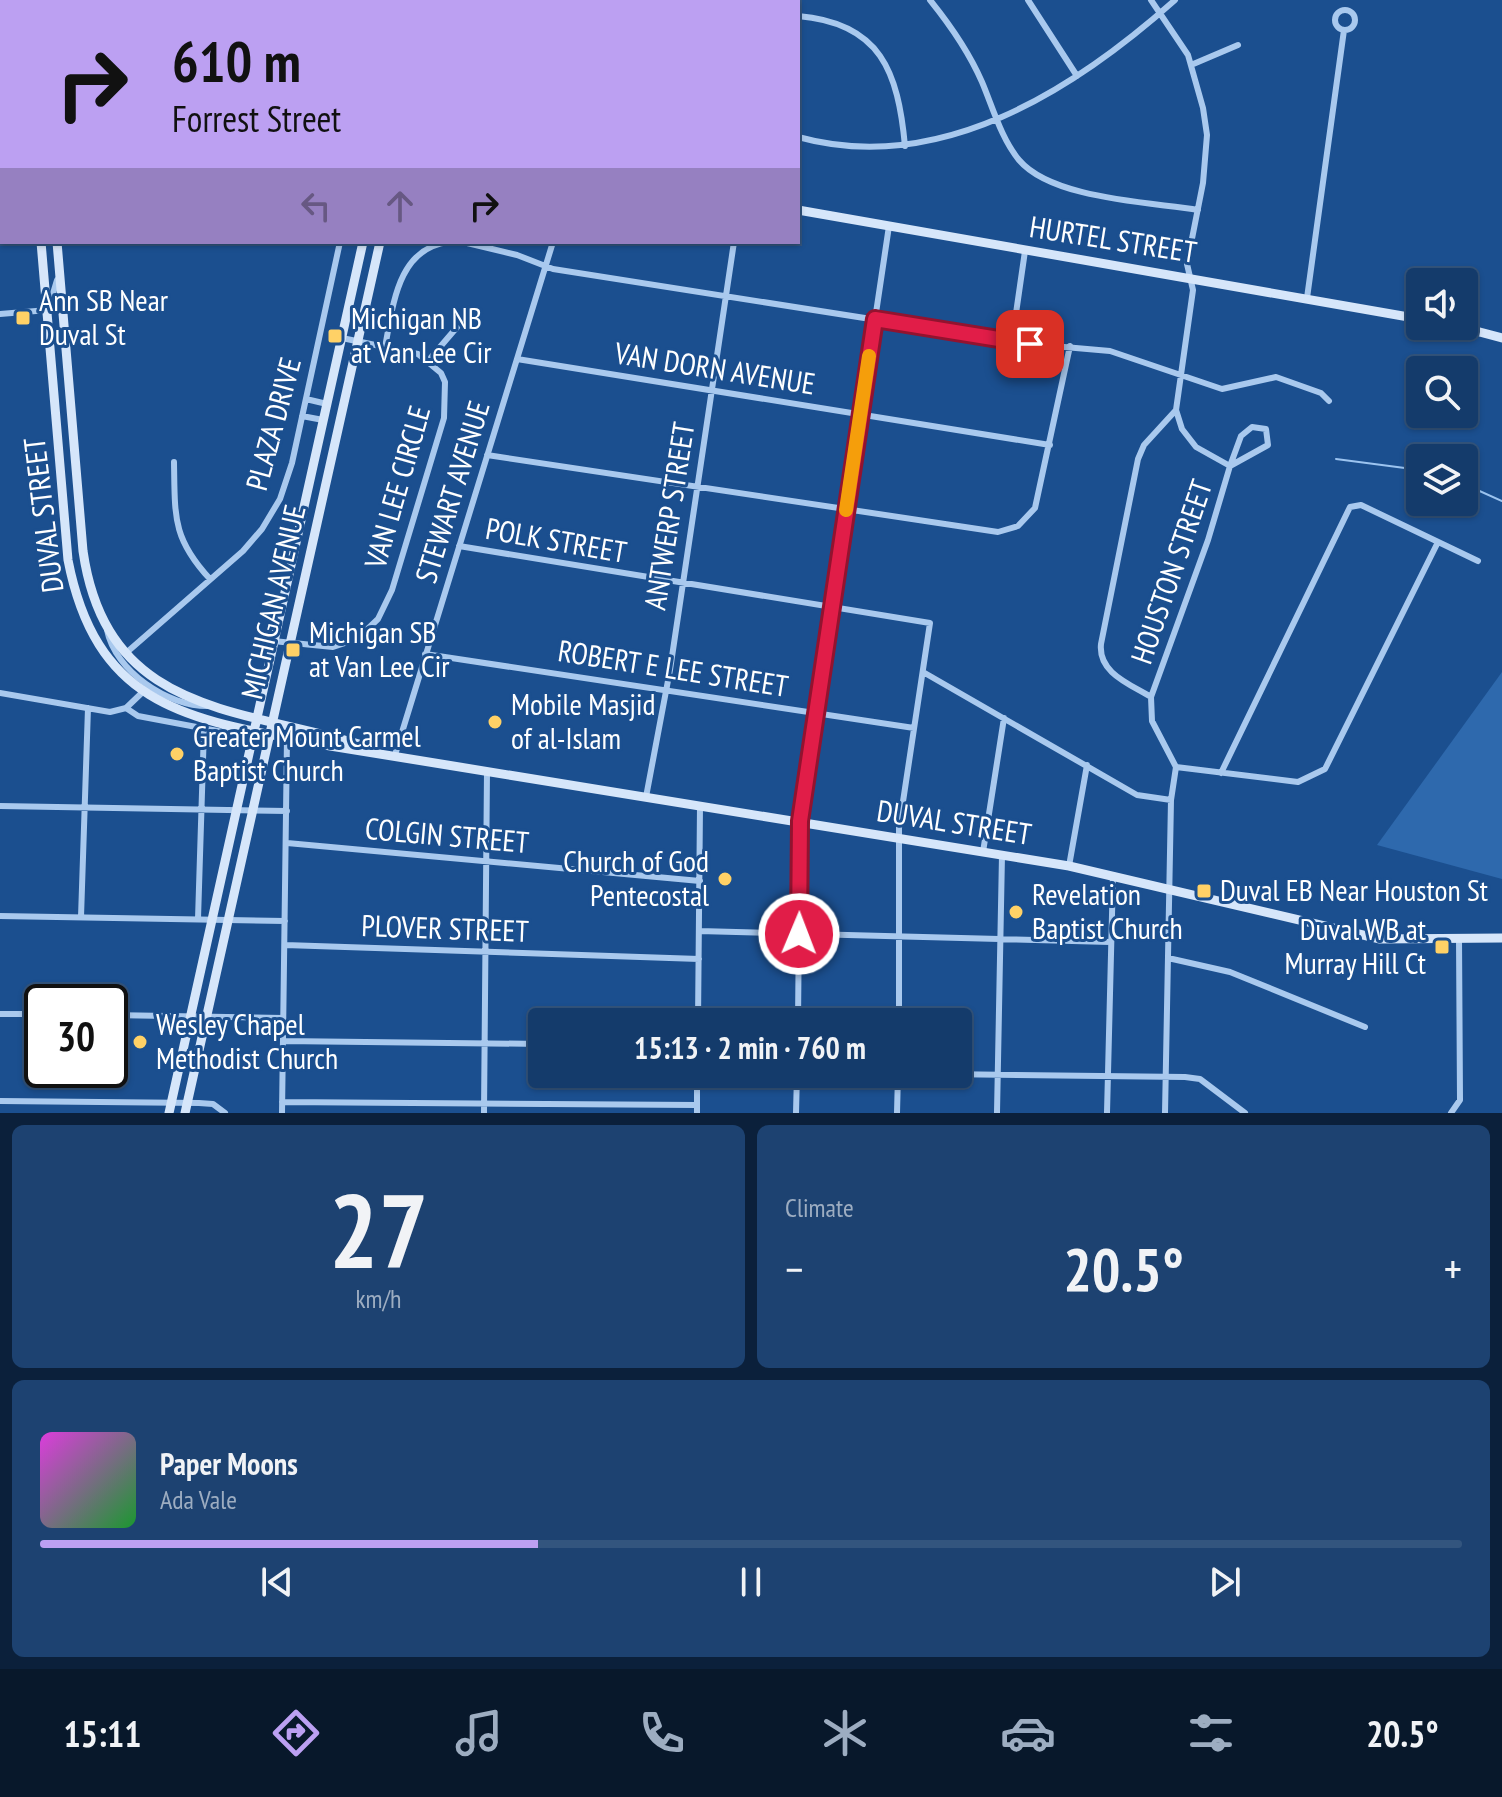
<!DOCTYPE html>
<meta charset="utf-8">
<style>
:root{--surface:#143b6b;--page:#1d4271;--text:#f1f3f6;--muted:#9dadc1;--line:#33557e;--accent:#bca0f2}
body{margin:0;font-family:"PT Sans Narrow",sans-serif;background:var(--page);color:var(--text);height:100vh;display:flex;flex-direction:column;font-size:30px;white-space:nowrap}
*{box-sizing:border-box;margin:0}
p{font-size:26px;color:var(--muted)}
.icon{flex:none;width:44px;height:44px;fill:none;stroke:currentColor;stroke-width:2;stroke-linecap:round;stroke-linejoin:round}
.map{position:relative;height:1113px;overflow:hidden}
.drawer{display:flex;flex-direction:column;gap:12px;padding:12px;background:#0b203b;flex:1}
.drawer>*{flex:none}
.guide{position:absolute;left:0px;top:0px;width:800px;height:244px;box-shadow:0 2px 6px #0004,0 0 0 2px var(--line);background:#bca0f2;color:#111;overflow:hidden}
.buttons{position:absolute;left:1406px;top:268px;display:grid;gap:16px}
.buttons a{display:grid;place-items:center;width:72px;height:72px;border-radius:8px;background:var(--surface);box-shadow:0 2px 6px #0004,0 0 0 2px var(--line);font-size:40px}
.speed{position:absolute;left:24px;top:984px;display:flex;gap:16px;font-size:40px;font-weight:700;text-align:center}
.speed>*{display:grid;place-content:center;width:104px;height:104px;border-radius:50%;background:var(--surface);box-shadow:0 2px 6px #0004,0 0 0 2px var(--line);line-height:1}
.speed .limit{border:4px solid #111;border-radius:12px;background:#fff;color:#111}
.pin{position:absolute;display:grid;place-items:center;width:68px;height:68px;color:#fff;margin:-34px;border-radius:16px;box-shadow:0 4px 12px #0006}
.me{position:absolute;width:88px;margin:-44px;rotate:1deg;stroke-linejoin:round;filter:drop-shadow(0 0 6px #0008)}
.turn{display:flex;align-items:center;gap:28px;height:168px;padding:0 40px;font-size:36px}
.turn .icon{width:104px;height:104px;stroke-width:2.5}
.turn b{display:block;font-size:56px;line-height:68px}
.lanes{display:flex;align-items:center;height:76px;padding:0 40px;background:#0003;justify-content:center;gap:40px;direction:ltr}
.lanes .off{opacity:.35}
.big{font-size:60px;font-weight:800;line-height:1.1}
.drawer .widget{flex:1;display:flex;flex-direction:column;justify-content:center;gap:12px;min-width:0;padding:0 28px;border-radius:12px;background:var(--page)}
.drawer .dial{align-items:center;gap:0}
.dial b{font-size:104px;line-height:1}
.song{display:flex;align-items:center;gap:24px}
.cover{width:96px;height:96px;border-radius:12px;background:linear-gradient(135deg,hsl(300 70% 55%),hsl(130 70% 35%))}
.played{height:8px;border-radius:4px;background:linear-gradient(90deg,var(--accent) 35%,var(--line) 35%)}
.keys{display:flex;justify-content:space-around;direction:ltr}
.heat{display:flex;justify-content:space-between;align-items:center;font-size:44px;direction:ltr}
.drawer .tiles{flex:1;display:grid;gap:12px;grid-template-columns:1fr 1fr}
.widget:last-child{grid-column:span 2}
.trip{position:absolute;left:528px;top:1008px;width:444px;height:80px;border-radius:8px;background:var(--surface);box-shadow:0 2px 6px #0004,0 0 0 2px var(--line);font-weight:800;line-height:80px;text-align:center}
.tabs{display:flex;height:128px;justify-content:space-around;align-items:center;background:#08182b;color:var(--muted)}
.tabs .icon{width:56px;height:56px}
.tabs .active{color:var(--accent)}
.tabs b{font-size:36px;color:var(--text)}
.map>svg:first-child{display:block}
.green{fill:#2e69ad}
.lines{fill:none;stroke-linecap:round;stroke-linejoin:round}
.stream{stroke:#9cc4f0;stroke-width:2}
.street{stroke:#a9c9ee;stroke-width:6}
.secondary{stroke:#d6e6fa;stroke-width:9}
.route-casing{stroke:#92132f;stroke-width:20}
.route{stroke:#e11d48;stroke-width:14}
.slow{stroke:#f59e0b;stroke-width:14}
.poi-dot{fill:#ffd166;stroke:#1b4f8f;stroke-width:3}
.labels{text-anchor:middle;stroke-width:6;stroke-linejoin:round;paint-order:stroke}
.street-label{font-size:30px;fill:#fff;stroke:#1b4f8f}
.poi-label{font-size:30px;fill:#fff;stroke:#1b4f8f;text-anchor:start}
</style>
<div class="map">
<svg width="1502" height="1113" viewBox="0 0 1502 1113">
<rect width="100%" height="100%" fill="#1b4f8f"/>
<path class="green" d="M1502 672V879L1377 845Z"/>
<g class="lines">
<path class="stream" d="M1336 459 1420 470
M1464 484 1502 501"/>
<path class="street" d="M121 0V2
M626 0 628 2
M930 0C951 26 969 52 982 82 993 108 1001 138 1019 160 1052 199 1149 202 1198 210
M1028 0 1077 76
M1151 0 1188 55 1203 108 1207 135 1203 183 1187 264 1193 290 1176 410 1182 429 1196 447 1230 466 1208 540 1151 697 1152 721 1176 767
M225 1 226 2
M356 2 357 0
M1335 20a10 10 0 1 1 20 0a10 10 0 1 1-20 0Z
M798 16C881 23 898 72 905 146
M1191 65 1238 45
M798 137C939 176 1073 91 1175 0
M463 242 517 255 553 269 1030 344 1110 351 1222 389 1276 377 1321 393 1329 401
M1307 298 1344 30
M0 314 48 310 57 280
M1012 341 1025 251
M385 347C393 307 397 248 449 242
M517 359 1050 445
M428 361 464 319
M306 399 327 404
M302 416 323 420
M1252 427 1266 429 1268 445 1230 466 1241 436Z
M487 455 998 532 1018 526 1035 508 1070 346
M174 462C175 516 172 538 210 579
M459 546 930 623 899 828V1022
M107 630C115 671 168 707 209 706
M273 641 333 647 357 639 378 619 392 590 444 418 445 382 441 373 418 354 342 338
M126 653 243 551 262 529 280 499 292 463 340 242
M425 654 914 728
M923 672 1137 795 1171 800
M0 693 110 712 126 708 149 686
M1151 697C1130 684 1098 673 1101 644L1138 459 1144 445 1176 410
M126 708 138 716 223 732 228 726
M395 755 553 242
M1176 767 1298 782 1325 769 1438 542
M1221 773 1350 507 1361 505 1478 561
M646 797 670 670 734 242
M0 806 287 811
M287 843 700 881
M983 852 1004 718
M1069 866 1087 765
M0 916 285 921
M81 917 88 708
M198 919 204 729
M699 931 1110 942
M285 945 699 959
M1168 958 1230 972 1365 1027
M0 1014H42
M110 1015 283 1018
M698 1022 700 806
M798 1022 800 821 889 226
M283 1041 542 1044
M942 1074 1185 1077 1200 1079 1245 1113
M0 1101 199 1103 213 1104 225 1113
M282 1102 697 1105
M282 1113 287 738
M484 1113 487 771
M697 1113V1074
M796 1113 797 1074
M897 1113 898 1074
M997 1113 1002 855
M1107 1113 1113 875
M1165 1113 1171 800 1176 767
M1451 1113 1460 1100 1459 938"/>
<path class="secondary" d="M416 2 417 0
M434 2V0
M0 132 2 133
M0 158 2 160
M798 210 1420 319
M41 242 68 560C97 709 190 719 318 744L1069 866 1380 939 1502 938
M57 242 83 551C107 717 242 707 369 747
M1457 326 1502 338
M169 1113 363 242
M185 1113 380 242"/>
</g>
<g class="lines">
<g class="route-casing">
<path id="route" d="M799 934 800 821 875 319 1030 344"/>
</g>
<use href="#route" class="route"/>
<path class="slow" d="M846 510 869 356"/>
</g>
<g class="poi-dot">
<rect x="15" y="310" width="16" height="16" rx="4"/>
<rect x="327" y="328" width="16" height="16" rx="4"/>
<rect x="285" y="642" width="16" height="16" rx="4"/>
<circle cx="495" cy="722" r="8"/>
<circle cx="177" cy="754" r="8"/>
<circle cx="725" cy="879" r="8"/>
<rect x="1196" y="883" width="16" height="16" rx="4"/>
<circle cx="1016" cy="912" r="8"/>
<rect x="1434" y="939" width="16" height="16" rx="4"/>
<circle cx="140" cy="1042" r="8"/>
</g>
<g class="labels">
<g class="street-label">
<text transform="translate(1113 240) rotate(9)" y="10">HURTEL STREET</text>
<text transform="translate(715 369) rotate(9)" y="10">VAN DORN AVENUE</text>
<text transform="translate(274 424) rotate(-75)" y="10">PLAZA DRIVE</text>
<text transform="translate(398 487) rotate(-74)" y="10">VAN LEE CIRCLE</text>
<text transform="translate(453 492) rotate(-73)" y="10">STEWART AVENUE</text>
<text transform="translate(44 515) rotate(-97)" y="10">DUVAL STREET</text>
<text transform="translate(670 516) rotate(-81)" y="10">ANTWERP STREET</text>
<text transform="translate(556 541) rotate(10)" y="10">POLK STREET</text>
<text transform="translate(1172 572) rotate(-71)" y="10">HOUSTON STREET</text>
<text transform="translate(274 602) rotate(-77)" y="10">MICHIGAN AVENUE</text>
<text transform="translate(673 669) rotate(9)" y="10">ROBERT E LEE STREET</text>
<text transform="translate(954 823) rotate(9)" y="10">DUVAL STREET</text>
<text transform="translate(447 836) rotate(5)" y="10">COLGIN STREET</text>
<text transform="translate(445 929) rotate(2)" y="10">PLOVER STREET</text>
</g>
<g class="poi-label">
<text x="39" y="311">Ann SB Near<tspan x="39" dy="34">Duval St</tspan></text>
<text x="351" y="329">Michigan NB<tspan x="351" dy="34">at Van Lee Cir</tspan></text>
<text x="309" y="643">Michigan SB<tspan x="309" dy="34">at Van Lee Cir</tspan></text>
<text x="511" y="715">Mobile Masjid<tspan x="511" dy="34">of al-Islam</tspan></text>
<text x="193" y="747">Greater Mount Carmel<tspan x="193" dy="34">Baptist Church</tspan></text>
<text x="709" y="872" text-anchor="end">Church of God<tspan x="709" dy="34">Pentecostal</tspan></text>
<text x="1220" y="901">Duval EB Near Houston St</text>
<text x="1032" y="905">Revelation<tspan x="1032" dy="34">Baptist Church</tspan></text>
<text x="1426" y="940" text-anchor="end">Duval WB at<tspan x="1426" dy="34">Murray Hill Ct</tspan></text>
<text x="156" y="1035">Wesley Chapel<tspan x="156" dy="34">Methodist Church</tspan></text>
</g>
</g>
</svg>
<div class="buttons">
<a><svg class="icon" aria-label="sound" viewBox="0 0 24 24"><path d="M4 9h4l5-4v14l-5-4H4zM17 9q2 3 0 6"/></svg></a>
<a><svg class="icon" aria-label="search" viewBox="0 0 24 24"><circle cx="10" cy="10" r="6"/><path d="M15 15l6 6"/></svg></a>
<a><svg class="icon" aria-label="layers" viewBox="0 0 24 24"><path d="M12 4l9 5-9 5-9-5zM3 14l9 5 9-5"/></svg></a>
</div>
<div class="speed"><div class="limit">30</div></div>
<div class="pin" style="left:1030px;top:344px;background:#d93025"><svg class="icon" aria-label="arrive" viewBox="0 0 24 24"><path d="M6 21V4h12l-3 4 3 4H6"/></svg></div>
<svg class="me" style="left:799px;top:934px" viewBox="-20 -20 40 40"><circle r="17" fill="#e11d48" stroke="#fff" stroke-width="3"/><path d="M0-11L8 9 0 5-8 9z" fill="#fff"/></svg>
<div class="trip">15:13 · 2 min · 760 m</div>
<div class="guide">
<div class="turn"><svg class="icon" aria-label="right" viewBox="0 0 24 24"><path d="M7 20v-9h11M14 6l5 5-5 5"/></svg><div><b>610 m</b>Forrest Street</div></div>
<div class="lanes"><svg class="icon off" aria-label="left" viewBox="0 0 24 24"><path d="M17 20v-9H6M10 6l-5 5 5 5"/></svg><svg class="icon off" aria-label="ahead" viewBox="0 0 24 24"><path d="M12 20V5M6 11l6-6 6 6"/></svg><svg class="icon" aria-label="right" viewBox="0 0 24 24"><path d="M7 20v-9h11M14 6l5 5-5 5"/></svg></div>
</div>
</div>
<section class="drawer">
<div class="tiles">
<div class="widget dial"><b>27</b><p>km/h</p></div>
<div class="widget"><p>Climate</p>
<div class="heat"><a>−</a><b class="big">20.5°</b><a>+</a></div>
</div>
<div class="widget">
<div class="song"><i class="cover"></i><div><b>Paper Moons</b><p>Ada Vale</p></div></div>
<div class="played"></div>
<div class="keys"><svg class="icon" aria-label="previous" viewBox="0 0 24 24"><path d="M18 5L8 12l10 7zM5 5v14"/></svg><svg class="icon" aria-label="pause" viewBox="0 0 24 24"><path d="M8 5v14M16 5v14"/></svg><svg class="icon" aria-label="next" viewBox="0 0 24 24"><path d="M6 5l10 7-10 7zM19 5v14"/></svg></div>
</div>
</div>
</section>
<nav class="tabs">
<b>15:11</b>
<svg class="icon active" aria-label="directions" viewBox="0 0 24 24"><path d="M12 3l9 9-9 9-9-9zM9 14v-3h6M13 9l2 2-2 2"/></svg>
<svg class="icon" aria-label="music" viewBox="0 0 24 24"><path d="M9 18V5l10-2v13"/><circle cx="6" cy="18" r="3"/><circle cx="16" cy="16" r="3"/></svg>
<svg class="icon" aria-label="phone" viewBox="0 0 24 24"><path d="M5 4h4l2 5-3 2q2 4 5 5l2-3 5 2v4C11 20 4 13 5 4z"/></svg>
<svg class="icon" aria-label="climate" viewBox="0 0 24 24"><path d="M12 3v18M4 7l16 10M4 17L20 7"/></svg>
<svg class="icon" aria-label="car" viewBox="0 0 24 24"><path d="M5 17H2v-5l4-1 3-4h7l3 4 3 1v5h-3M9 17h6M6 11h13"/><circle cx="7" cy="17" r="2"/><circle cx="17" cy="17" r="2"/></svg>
<svg class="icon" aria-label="filters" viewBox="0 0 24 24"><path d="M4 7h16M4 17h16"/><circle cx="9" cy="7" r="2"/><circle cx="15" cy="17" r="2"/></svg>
<b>20.5°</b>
</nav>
